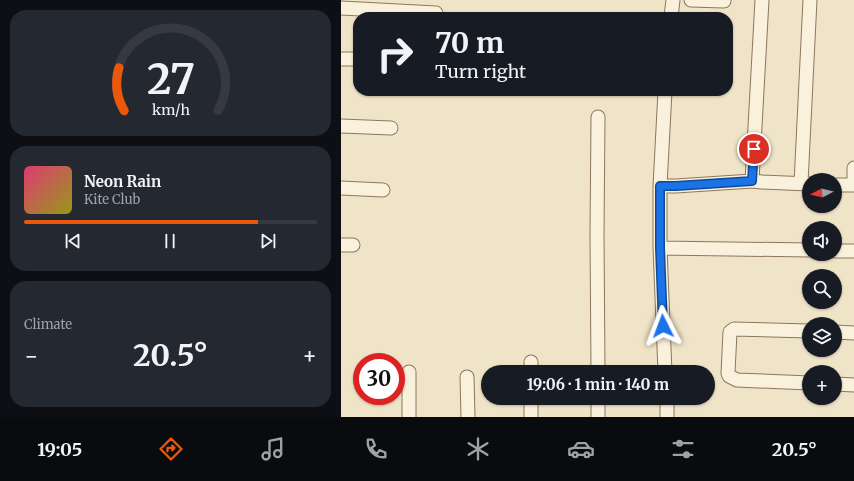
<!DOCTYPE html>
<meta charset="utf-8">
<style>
:root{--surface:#171b24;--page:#242831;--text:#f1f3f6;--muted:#9ea1a6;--line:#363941;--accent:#ea580c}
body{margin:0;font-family:Merriweather,serif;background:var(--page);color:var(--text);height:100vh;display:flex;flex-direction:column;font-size:15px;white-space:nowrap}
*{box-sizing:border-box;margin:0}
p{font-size:13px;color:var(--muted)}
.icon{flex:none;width:22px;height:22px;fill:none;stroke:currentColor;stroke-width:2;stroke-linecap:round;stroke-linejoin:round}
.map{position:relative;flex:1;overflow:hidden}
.side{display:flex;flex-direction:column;gap:10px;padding:10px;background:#0d0f14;width:341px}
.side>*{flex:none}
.guide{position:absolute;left:12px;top:12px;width:380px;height:84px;border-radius:16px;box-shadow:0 1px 3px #0004;background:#171b24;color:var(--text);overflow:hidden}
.needle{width:26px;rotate:263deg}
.tools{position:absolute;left:461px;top:173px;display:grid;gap:8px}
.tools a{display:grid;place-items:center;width:40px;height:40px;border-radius:50%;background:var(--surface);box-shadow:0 1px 3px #0004;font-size:20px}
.speed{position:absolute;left:12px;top:353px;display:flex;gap:8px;font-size:20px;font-weight:700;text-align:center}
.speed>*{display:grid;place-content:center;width:52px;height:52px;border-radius:50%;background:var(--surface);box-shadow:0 1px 3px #0004;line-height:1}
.speed .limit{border:6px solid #d22;background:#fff;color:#111}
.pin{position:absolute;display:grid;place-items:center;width:34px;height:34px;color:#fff;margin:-17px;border:2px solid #fff;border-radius:50%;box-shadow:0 1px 4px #0007}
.me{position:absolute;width:44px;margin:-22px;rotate:357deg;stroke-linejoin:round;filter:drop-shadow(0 0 3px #0008)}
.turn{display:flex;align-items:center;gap:14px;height:84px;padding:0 16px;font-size:18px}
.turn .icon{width:52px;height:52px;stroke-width:2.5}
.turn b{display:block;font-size:28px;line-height:34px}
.big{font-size:30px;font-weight:700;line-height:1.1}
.side .tile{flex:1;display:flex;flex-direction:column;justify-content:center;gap:6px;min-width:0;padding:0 14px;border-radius:16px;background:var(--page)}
.side .dial{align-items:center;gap:0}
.dial svg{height:104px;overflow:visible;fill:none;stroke:var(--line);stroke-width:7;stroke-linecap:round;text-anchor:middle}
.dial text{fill:var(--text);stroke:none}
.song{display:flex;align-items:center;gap:12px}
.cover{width:48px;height:48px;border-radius:6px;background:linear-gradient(135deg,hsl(340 70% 55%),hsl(60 70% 35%))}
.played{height:4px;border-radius:2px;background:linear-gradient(90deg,var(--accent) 80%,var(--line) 80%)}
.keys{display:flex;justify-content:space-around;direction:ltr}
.heat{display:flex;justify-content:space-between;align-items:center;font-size:22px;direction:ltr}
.trip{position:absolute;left:140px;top:365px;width:234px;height:40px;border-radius:20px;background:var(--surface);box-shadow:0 1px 3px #0004;font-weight:700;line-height:40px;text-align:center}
.tabs{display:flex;height:64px;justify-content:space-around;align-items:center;background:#090b0e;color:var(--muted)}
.tabs .icon{width:28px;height:28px}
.tabs .current{color:var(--accent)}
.tabs b{font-size:18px;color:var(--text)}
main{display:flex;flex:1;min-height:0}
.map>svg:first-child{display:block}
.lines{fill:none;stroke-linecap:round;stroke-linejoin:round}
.street-casing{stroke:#8d765c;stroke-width:15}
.street{stroke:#faf1dc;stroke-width:13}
.route-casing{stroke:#114b97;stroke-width:10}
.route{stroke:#1a73e8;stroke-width:7}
</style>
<main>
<section class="side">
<div class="tile dial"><svg viewBox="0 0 100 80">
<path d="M14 69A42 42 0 1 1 86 69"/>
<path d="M14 69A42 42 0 0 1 10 36" stroke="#ea580c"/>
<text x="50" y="56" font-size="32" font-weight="700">27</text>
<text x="50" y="72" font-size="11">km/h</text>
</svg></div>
<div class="tile">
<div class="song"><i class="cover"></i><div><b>Neon Rain</b><p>Kite Club</p></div></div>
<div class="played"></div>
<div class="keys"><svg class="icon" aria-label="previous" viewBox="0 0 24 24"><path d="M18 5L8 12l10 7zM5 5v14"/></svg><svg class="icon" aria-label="pause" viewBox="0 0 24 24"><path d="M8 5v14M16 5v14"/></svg><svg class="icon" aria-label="next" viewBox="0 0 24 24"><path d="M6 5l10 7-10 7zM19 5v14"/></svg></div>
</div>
<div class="tile"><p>Climate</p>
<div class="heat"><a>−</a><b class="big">20.5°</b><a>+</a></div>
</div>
</section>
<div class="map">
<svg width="513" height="417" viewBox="0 0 513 417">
<rect width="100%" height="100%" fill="#f0e4c8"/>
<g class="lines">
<g class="street-casing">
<path id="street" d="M350 0 383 1
M0 8 95 13
M330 17 332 0
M0 59H17
M324 91 319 186V248L324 372
M0 126 50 128
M411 181 421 0
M460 183 469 0
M494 185H513
M513 185V168
M319 186H335L411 181 421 182 468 184
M0 188 42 190
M0 245H12
M319 248 468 250
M494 251H513
M468 331 393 329 389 332 387 373 388 376 396 380 468 383
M494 332 513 333
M68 372V417
M190 372V362
M257 372 256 235 257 117
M126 377 127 417
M494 384 513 385
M257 398V417
M326 398V417
M190 417V398"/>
</g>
<use href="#street" class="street"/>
</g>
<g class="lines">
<g class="route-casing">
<path id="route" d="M322 326 319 248V186H335L411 181 413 149"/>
</g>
<use href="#route" class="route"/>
</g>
</svg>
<div class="tools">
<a><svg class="needle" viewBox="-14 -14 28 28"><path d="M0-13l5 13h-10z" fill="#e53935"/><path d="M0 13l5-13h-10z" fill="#9ea1a6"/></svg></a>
<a><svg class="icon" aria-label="sound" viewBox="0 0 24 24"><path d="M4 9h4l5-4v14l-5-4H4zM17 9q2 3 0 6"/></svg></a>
<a><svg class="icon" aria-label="search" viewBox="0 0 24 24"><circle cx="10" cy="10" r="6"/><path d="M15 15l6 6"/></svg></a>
<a><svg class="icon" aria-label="layers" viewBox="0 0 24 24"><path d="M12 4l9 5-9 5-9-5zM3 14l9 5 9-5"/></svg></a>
<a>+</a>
</div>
<div class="speed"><div class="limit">30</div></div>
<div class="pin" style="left:413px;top:149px;background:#d93025"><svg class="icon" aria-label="arrive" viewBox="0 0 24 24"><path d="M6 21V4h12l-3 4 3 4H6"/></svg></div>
<svg class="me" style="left:322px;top:326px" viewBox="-20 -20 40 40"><path d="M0-17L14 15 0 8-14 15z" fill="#1a73e8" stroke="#fff" stroke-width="4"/></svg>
<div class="trip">19:06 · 1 min · 140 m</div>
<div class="guide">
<div class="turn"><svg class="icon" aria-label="right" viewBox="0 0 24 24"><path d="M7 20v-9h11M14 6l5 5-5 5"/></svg><div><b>70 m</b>Turn right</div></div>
</div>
</div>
</main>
<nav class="tabs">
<b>19:05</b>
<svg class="icon current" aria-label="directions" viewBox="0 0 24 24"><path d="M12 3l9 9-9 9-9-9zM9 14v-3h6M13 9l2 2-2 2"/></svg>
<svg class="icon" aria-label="music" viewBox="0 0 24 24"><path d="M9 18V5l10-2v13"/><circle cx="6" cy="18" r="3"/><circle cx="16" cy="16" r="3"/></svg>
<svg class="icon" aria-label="phone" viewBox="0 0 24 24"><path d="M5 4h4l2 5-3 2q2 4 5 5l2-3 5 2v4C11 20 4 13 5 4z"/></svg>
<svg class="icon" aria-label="climate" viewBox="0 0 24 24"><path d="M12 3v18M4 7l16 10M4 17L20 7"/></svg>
<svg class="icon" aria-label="car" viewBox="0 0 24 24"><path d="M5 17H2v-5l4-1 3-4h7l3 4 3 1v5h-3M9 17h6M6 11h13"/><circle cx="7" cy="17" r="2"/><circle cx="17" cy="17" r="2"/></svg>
<svg class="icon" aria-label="filters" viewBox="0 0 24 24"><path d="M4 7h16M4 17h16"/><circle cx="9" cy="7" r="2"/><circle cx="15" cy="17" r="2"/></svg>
<b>20.5°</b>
</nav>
